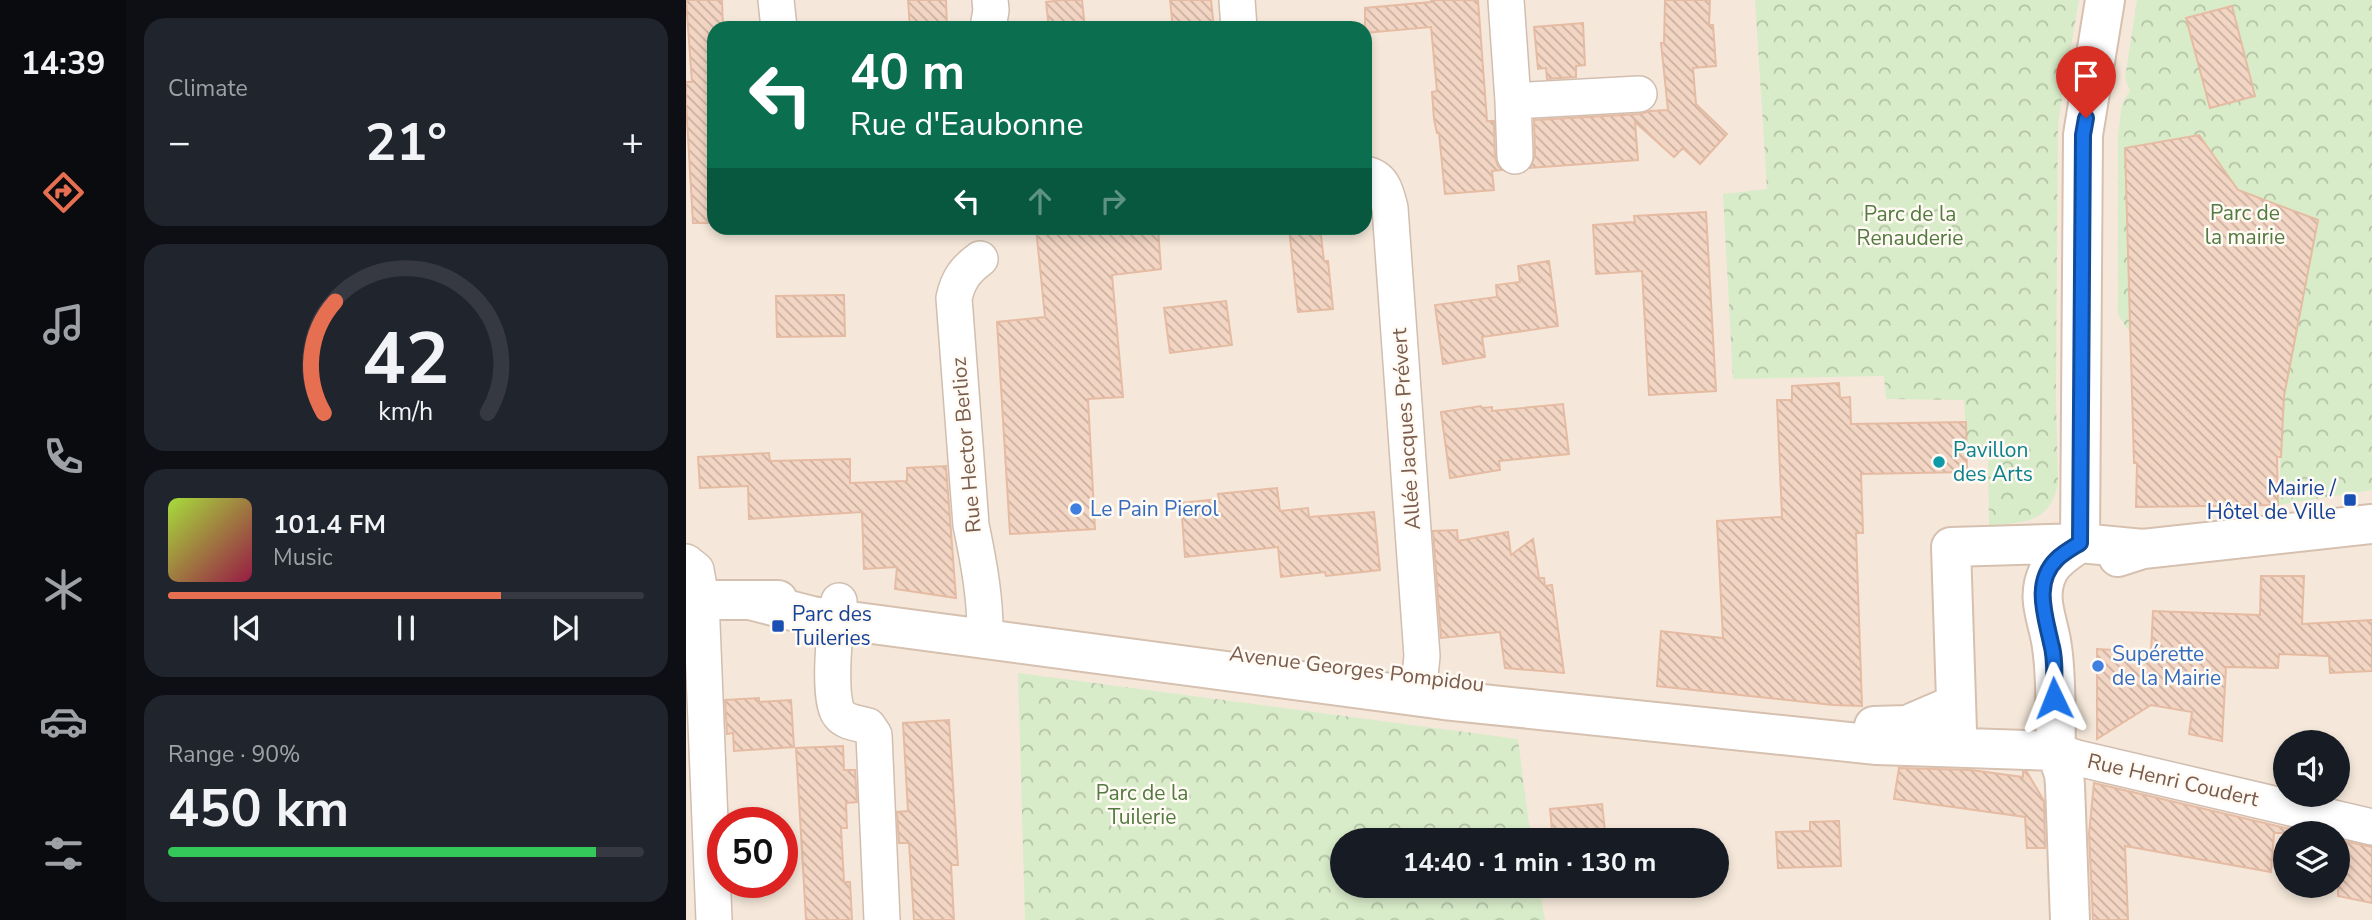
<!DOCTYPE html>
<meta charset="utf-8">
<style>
:root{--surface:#171b24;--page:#20242c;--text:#f1f3f6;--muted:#9ea1a6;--line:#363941;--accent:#e76f51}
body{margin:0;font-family:"Nunito Sans",sans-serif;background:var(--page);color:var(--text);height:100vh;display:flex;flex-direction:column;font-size:26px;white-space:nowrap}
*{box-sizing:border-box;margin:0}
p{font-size:23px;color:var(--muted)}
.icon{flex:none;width:38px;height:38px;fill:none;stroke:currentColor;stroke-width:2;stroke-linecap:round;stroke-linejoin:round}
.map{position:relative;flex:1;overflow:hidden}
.sheet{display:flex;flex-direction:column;gap:18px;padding:18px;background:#0d0f14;width:560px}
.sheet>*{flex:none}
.guide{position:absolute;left:21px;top:21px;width:665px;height:214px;border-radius:21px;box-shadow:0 4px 10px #0003;background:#0b6e4f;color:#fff;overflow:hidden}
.controls{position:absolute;left:1587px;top:730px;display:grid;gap:14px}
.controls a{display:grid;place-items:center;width:77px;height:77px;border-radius:50%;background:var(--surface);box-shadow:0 4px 10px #0003;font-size:35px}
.speed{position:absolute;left:21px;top:807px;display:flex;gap:14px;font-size:35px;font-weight:700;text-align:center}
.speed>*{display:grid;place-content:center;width:91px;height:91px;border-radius:50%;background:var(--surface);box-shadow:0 4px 10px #0003;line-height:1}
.speed .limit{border:10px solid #d22;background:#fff;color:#111}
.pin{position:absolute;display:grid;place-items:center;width:60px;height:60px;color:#fff;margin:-72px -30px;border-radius:50% 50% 50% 0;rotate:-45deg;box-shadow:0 0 7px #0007}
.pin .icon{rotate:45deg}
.me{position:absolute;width:77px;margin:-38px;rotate:358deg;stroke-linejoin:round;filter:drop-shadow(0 0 5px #0008)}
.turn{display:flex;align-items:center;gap:24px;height:147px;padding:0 28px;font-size:32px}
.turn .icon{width:91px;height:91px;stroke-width:2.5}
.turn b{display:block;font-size:49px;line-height:60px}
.lanes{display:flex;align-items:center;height:66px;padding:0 28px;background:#0003;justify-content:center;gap:35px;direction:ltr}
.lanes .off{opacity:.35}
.big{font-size:52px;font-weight:700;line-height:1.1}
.sheet .card{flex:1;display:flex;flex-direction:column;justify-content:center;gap:10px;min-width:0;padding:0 24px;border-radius:21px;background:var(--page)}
.sheet .dial{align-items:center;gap:0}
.dial svg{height:182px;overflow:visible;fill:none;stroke:var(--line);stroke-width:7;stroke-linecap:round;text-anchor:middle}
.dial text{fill:var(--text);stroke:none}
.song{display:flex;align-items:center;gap:21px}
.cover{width:84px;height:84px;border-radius:10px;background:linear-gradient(135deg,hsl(80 70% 55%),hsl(340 70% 35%))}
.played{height:7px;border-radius:4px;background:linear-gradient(90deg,var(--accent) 70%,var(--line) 70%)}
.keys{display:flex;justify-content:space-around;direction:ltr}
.heat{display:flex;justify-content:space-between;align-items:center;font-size:38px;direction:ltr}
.charge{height:10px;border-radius:5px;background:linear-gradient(90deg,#34c759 90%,var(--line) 0)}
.trip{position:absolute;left:644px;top:828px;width:399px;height:70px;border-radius:35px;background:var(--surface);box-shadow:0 4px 10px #0003;font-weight:700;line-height:70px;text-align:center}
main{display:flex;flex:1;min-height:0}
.tab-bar{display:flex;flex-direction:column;width:126px;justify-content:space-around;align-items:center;background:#090b0e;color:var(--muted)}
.tab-bar .icon{width:49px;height:49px}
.tab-bar .on{color:var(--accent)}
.tab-bar b{font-size:32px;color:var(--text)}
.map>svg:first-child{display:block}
.residential{fill:#f5e8da;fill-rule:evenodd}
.forest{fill:url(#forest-crowns)}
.building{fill:url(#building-back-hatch);stroke:#e6bba3;stroke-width:2}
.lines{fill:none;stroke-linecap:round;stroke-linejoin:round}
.street-casing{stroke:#d1beb0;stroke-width:38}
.secondary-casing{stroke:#d6c0b0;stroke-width:42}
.street{stroke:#fff;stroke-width:35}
.secondary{stroke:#fff;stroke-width:38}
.route-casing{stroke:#114b97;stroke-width:18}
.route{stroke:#1a73e8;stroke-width:12}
.culture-dot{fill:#0f9aa8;stroke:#fffaf3;stroke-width:2.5}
.transit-dot{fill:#1a4fb4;stroke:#fffaf3;stroke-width:2.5}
.shop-dot{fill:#3f7fe0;stroke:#fffaf3;stroke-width:2.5}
.labels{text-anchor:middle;stroke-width:5;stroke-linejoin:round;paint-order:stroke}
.park-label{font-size:21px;fill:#537a41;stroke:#fffaf3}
.street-label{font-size:21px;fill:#7a5c4d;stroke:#fffaf3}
.culture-label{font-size:21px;fill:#0d838f;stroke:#fffaf3;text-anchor:start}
.transit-label{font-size:21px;fill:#164399;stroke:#fffaf3;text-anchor:end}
.shop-label{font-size:21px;fill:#366cbe;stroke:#fffaf3;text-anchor:start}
</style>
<main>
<nav class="tab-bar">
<b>14:39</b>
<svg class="icon on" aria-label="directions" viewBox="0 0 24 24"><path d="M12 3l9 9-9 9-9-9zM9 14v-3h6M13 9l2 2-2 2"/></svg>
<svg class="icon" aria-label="music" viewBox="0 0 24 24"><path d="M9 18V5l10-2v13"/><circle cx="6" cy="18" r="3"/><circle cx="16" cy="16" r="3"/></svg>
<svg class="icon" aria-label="phone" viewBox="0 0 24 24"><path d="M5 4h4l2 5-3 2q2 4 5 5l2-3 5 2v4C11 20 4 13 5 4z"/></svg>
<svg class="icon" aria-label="climate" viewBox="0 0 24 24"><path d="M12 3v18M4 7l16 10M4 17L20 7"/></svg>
<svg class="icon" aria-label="car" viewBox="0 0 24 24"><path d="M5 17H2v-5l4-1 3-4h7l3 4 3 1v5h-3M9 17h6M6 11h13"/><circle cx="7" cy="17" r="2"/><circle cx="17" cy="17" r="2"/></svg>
<svg class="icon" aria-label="filters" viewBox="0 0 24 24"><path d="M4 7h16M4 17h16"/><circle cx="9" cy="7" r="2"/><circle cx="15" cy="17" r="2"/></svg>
</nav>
<section class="sheet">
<div class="card"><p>Climate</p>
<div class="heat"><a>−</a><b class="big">21°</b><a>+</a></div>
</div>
<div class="card dial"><svg viewBox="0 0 100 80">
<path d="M14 69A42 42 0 1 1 86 69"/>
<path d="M14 69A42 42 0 0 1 19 20" stroke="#e76f51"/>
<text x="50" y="56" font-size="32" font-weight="700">42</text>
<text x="50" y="72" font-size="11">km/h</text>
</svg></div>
<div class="card">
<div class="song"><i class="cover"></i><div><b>101.4 FM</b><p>Music</p></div></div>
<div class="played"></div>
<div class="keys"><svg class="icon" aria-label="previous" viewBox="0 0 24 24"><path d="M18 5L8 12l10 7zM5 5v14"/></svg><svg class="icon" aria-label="pause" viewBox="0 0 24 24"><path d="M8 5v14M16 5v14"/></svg><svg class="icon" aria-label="next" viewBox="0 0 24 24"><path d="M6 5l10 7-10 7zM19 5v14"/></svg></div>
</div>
<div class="card"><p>Range · 90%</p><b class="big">450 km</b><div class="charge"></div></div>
</section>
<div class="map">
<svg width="1686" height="920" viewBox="0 0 1686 920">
<defs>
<pattern id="forest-crowns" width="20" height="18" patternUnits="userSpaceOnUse" patternTransform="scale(1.75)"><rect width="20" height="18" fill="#d8ecc9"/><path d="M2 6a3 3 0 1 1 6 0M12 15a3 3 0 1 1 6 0" fill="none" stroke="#b4c2a5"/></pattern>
<pattern id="building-back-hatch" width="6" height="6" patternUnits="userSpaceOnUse" patternTransform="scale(1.75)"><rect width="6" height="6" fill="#f3d5c3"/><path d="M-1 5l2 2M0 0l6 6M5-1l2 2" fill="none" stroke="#cab0a1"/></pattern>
</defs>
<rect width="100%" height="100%" fill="#fdf6ec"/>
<path class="residential" d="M0 0H1686V920H0ZM28 28H679V228H28ZM1600 742H1652V794H1600ZM37 822H96V882H37ZM1600 833H1652V886H1600ZM656 840H1031V886H656Z"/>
<path class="forest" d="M1069 0H1393L1372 123 1370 397 1372 484C1363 524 1337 523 1303 525L1302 453 1281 452 1278 400 1200 399 1198 376 1047 379 1037 194 1081 189Z
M1451 0H1686V490L1592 505 1598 396 1511 404 1477 326 1443 331 1432 315V135L1436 104 1444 91 1439 78Z
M332 673 832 739 845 840H656V886H853L859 920H339Z"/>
<path class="building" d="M0 0H36L37 28H28V223H7L0 103V82H6Z
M222 0H260L261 28H224Z
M377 0H396L399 28H363L360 2Z
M484 0H525L528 28H487Z
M745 0H792L801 121H808L809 157 812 166 816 170 806 171 808 190 759 194 753 133H751L748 119 746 92 751 91 745 27 679 33V8L745 2Z
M979 0H1024L1023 25H1027L1030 66 1007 68 1010 104 1041 134 1014 164 997 148 988 157 949 122 952 160 844 168 849 155 848 120 954 114 964 111 982 110 975 43H978Z
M1546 6 1569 96 1524 108 1500 18Z
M897 23 899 65 890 66V77L861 79 860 68 852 69 848 27Z
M1513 135 1552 190 1632 220 1598 396 1595 457H1591L1592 505 1450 507 1451 463H1448L1439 148Z
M1020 212 1030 391 963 395 956 271 910 274 907 225 949 222 948 216Z
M350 228H407L408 234 472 228 475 269 426 275 437 397 402 399 409 529 324 534 311 322 359 317Z
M603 228H634L638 261H642L647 309 612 312Z
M863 261 872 326 796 337 799 357 757 364 749 305 811 297 810 285 834 282 832 266Z
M158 295 159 336 91 337 90 296Z
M540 301 546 345 484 353 478 308Z
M1153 383 1154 398 1164 397 1165 424 1280 422 1281 472 1175 474 1177 533H1170L1176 706 1147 705 971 686 975 631 1037 638 1031 521 1096 517 1091 400H1106V386Z
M877 404 883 454 813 461 814 470 764 478 755 412 795 406 796 408 806 407V411Z
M83 453 84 461 164 459V483L221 481V468L260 466 270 598 209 589 211 567 178 569 176 512 63 519 62 486 14 488 12 457Z
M591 488 594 511 622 508 623 517 688 512 694 570 640 576 639 572 595 577 592 547 499 557 495 503 533 499 532 494Z
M771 530 772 541 822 532 825 555 847 539 853 578H858L859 586 866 585 878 673 819 668 814 632 755 638 747 531Z
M1575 576H1618L1616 624 1686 620V671L1644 673 1643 656 1593 654 1592 668 1540 667 1536 741 1503 734 1506 712 1465 705 1411 739V649L1465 652 1467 611 1574 615Z
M73 698V702L105 700 108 747 48 751 47 733 41 734 39 700Z
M263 720 272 865H265L268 920H228L223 843H213L211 812 222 811 217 723Z
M157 746 158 770H169L171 802 160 803 161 828H155L158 882H164L166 920H120L110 748Z
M1213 768 1285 770 1337 777V772H1341L1358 801 1359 848H1341L1339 817 1208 799Z
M1408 783 1621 833H1588L1585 872 1439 846 1442 920H1407L1403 834Z
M916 804 920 840H867L864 809Z
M1153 821 1155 866 1092 868 1090 832 1124 831V822Z
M1652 840 1686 847V903L1652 896Z"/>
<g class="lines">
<g class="street-casing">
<path id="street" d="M90 0 93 28
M551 0 553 28
M820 0 827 101 953 94
M302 28 305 10 304 0
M827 101 829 156
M679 174C697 177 700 192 704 208L736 656 732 696
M294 259C279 270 272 280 268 298L285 525C293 563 300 601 299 640
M0 562 10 570 15 599 28 920
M153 601C149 622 141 700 153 714 160 723 172 723 182 726L188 735 196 920
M1370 751 1391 758 1686 827"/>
</g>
<g class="secondary-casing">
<path id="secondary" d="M1394 543 1397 135 1419 0
M1432 557 1457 549 1686 524
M0 600H92
M68 601 126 616 758 700 1191 745 1370 751C1369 716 1371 681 1366 647 1363 621 1349 599 1362 572 1368 559 1382 551 1394 543
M1188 726 1221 725 1270 704
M1271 731 1265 547 1394 543 1457 549
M1370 751 1378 774 1379 786 1384 920"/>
</g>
<use href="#street" class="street"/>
<use href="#secondary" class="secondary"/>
</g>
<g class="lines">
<g class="route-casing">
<path id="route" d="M1368 698C1368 680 1370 660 1365 643 1359 615 1347 582 1371 559 1377 553 1386 548 1394 543L1397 135 1400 118"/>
</g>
<use href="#route" class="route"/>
</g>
<circle class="culture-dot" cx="1253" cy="462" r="7"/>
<g class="transit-dot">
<rect x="1657" y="493" width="14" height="14" rx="3.5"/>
<rect x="85" y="619" width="14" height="14" rx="3.5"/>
</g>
<g class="shop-dot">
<circle cx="390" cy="509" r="7"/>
<circle cx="1412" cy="666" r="7"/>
</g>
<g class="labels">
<g class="park-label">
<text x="1559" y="220">Parc de<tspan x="1559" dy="24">la mairie</tspan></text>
<text x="1224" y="221">Parc de la<tspan x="1224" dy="24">Renauderie</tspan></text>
<text x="456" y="800">Parc de la<tspan x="456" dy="24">Tuilerie</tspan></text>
</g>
<g class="street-label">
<text transform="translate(720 429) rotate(-94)" y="7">Allée Jacques Prévert</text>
<text transform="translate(280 445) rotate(-95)" y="7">Rue Hector Berlioz</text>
<text transform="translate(671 669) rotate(7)" y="7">Avenue Georges Pompidou</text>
<text transform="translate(1487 780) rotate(13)" y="7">Rue Henri Coudert</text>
</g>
<g class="culture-label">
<text x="1267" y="457">Pavillon<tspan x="1267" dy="24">des Arts</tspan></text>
</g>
<g class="transit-label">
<text x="1650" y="495">Mairie /<tspan x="1650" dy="24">Hôtel de Ville</tspan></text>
<text x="106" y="621" text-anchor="start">Parc des<tspan x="106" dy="24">Tuileries</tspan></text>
</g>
<g class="shop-label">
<text x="404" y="516">Le Pain Pierol</text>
<text x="1426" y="661">Supérette<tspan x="1426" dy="24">de la Mairie</tspan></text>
</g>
</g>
</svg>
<div class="controls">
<a><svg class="icon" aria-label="sound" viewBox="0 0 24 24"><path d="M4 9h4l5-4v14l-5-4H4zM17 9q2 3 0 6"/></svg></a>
<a><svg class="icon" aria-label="layers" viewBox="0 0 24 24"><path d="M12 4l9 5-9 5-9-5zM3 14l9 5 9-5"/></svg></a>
</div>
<div class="speed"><div class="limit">50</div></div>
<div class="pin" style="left:1400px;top:118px;background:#d93025"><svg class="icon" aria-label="arrive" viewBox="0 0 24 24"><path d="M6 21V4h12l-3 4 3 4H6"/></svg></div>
<svg class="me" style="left:1368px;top:698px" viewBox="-20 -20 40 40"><path d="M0-17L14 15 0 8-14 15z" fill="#1a73e8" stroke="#fff" stroke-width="4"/></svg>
<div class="trip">14:40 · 1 min · 130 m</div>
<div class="guide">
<div class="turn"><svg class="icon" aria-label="left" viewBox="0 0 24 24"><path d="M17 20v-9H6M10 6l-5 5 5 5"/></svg><div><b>40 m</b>Rue d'Eaubonne</div></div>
<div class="lanes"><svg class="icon" aria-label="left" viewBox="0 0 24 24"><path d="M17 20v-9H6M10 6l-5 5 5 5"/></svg><svg class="icon off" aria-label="ahead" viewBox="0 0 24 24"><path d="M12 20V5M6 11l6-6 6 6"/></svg><svg class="icon off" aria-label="right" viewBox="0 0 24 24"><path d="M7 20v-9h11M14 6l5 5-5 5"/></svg></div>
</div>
</div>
</main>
